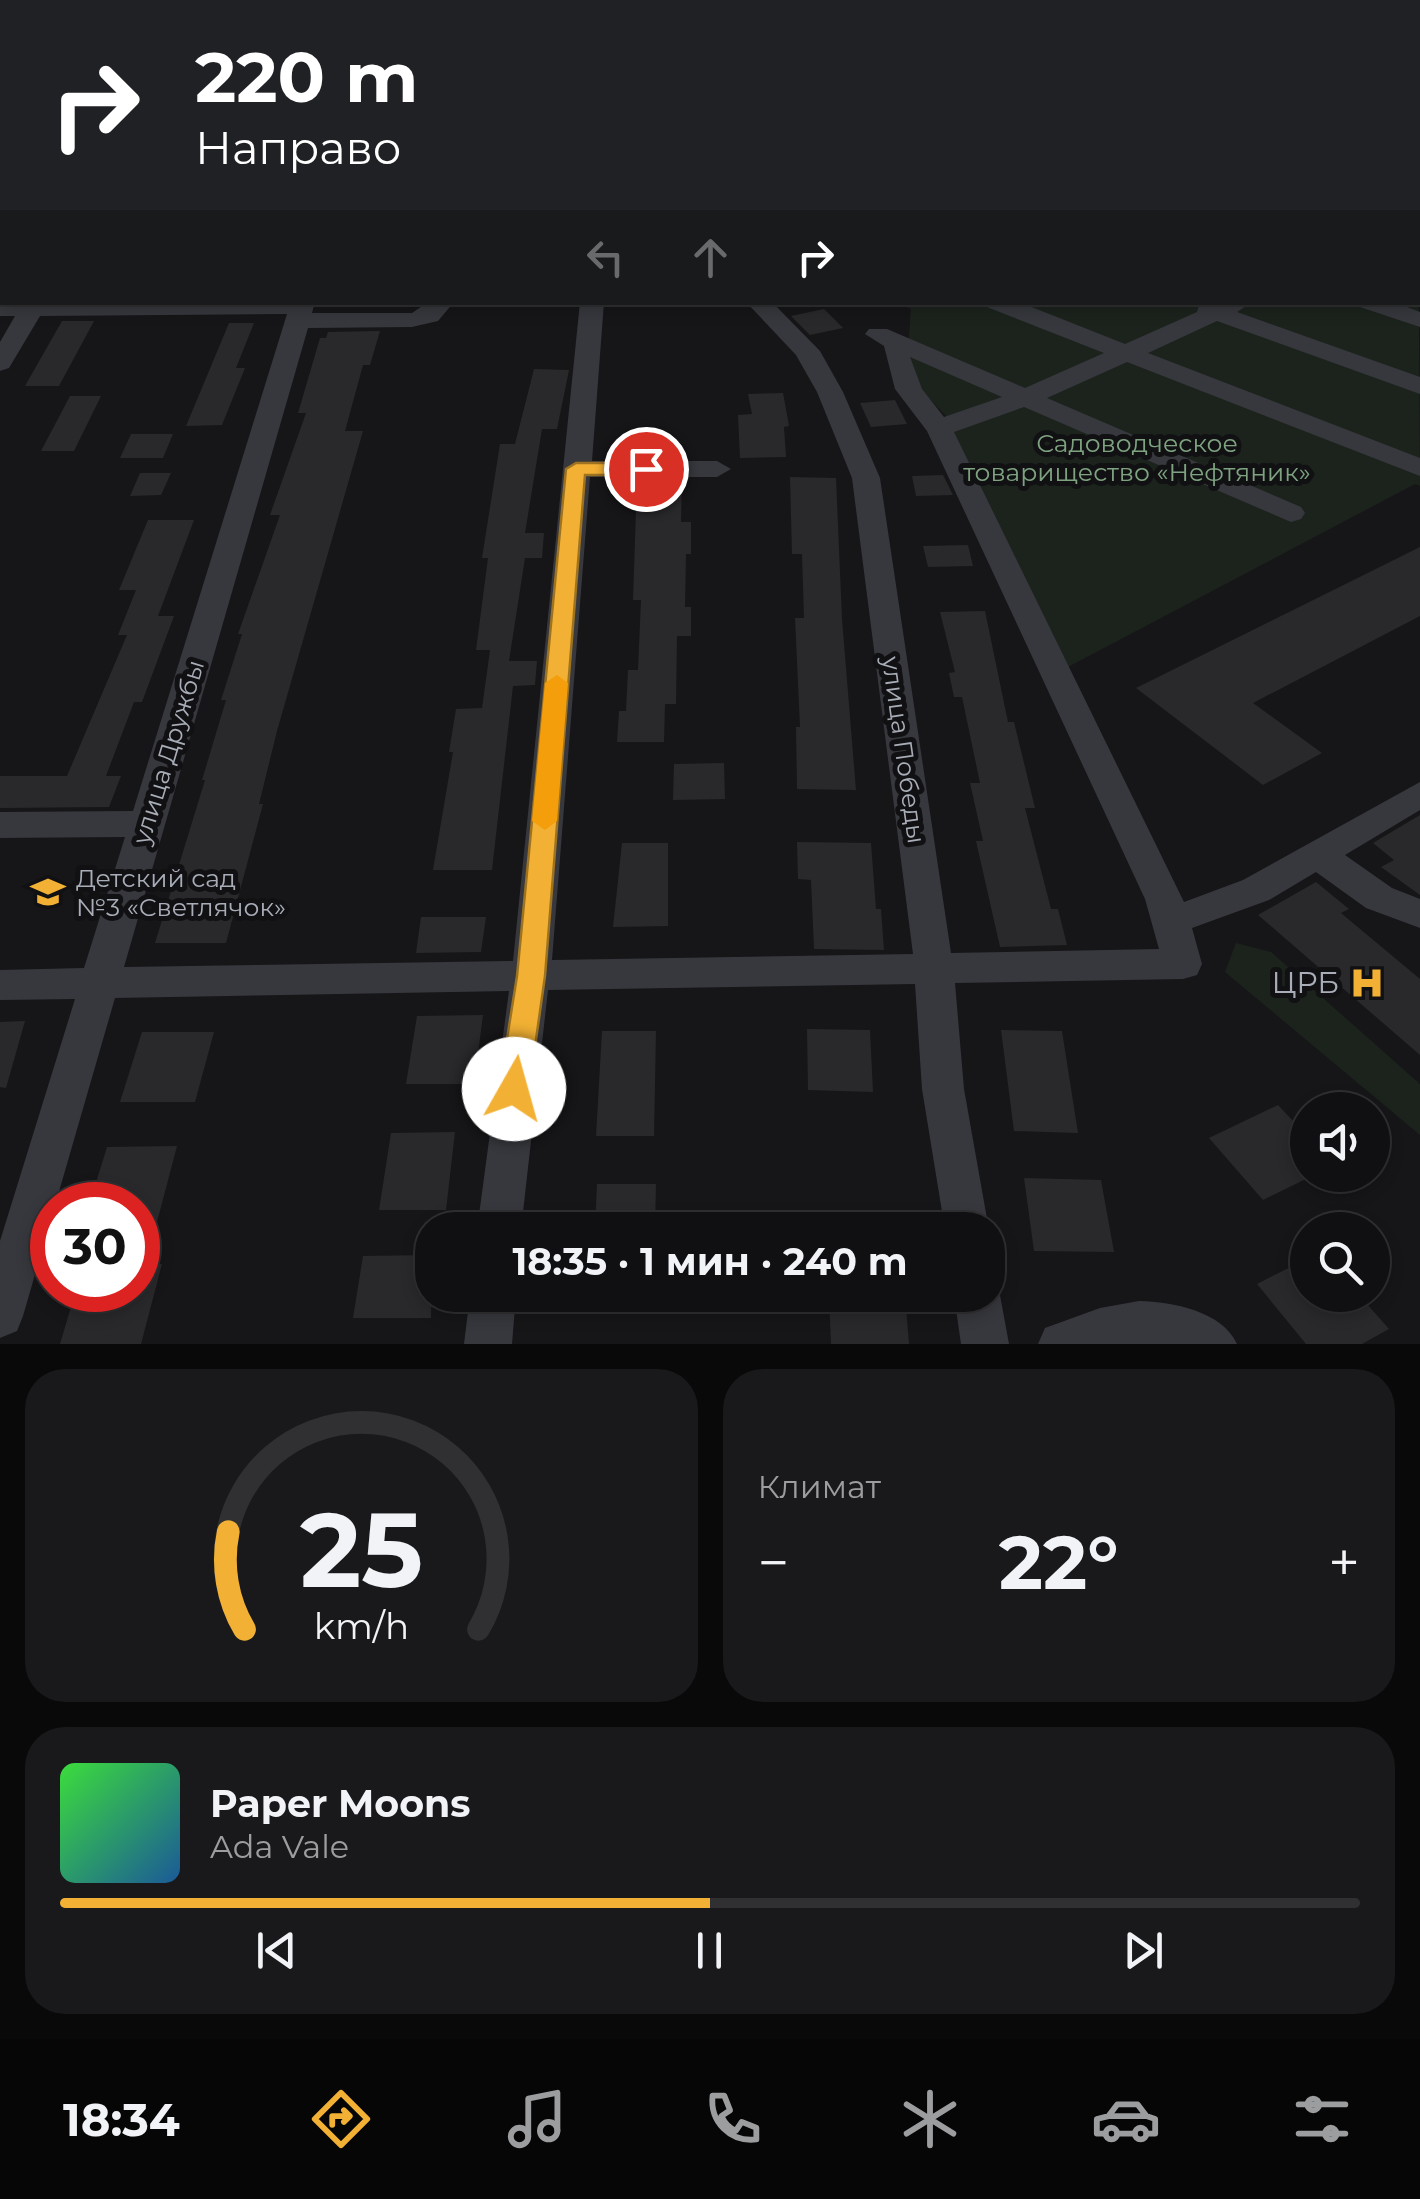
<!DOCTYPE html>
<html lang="ru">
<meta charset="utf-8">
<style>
:root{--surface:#101012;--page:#19191b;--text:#f1f3f6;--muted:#9c9d9f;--line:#303032;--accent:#f2b134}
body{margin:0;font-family:Montserrat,sans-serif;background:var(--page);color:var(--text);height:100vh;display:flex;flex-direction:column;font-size:38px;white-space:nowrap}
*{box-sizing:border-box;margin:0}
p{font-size:32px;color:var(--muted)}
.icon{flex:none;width:55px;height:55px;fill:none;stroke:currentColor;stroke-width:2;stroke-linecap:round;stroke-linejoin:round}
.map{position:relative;height:1344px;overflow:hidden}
.details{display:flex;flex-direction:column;gap:25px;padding:25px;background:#09090a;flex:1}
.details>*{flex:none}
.hud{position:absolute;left:0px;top:0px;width:1420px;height:305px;box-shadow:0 5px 15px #0003,0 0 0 2px var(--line);background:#202124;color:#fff;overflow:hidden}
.tools{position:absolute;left:1290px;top:1092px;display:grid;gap:20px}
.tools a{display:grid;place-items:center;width:100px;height:100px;border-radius:50%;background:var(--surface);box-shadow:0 5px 15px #0003,0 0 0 2px var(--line);font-size:50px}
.speed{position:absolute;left:30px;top:1182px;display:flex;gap:20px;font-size:50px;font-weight:700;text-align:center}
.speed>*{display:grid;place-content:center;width:130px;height:130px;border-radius:50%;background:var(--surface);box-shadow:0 5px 15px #0003,0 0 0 2px var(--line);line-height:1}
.speed .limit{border:15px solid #d22;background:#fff;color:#111}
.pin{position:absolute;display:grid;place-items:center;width:85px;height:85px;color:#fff;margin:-42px;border:5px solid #fff;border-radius:50%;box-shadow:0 2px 10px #0007}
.me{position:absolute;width:110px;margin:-55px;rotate:7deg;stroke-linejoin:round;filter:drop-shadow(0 0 8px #0008)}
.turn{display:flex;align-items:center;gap:35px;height:210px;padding:0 30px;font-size:45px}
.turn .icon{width:130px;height:130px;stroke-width:2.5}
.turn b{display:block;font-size:70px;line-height:85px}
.lanes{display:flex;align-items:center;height:95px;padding:0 30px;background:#0003;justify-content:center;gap:50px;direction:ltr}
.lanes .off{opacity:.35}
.big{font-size:75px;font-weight:700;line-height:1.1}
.details .card{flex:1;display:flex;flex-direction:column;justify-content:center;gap:15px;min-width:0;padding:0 35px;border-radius:40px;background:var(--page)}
.details .dial{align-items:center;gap:0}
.dial svg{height:260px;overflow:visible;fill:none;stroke:var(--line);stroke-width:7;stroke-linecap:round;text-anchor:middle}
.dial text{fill:var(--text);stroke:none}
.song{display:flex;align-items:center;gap:30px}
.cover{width:120px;height:120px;border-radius:15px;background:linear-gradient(135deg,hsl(120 70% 55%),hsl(210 70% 35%))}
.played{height:10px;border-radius:5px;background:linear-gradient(90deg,var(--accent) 50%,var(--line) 50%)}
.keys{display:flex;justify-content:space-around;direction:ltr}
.heat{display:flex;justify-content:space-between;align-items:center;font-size:55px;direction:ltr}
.details .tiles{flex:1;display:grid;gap:25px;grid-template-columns:1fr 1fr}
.card:last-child{grid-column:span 2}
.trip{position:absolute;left:415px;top:1212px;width:590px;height:100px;border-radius:40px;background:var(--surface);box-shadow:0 5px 15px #0003,0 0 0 2px var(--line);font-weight:700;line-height:100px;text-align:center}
.tabs{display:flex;height:160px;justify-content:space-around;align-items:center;background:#060607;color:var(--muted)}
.tabs .icon{width:70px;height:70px}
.tabs .active{color:var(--accent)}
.tabs b{font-size:45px;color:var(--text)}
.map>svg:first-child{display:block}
.green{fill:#1c231d}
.building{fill:#29292c}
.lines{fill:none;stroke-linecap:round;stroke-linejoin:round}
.minor{fill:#37383d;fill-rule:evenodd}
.major{fill:#53555c;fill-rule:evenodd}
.route{fill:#f2b134;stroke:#9d7322;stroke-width:2.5}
.slow{fill:#f59e0b}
.labels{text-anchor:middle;stroke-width:10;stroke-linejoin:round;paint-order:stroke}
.park-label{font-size:25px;fill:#7fa381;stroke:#111113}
.street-label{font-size:25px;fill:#a8adb8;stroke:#111113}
.poi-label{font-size:25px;fill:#a8adb8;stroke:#111113;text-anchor:start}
.near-poi-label{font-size:30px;fill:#a8adb8;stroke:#111113;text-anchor:end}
</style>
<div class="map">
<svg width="1420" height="1344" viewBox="0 0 1420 1344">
<rect width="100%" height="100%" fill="#161618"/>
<path class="green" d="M1418 179 1420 486 1415 484 1066 668 946 416 906 374 911 309 897 303 1418 302Z
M1236 943 1271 952 1420 1084V1135L1225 972Z"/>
<path class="building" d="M824 309 843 328 810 335 791 316Z
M62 321H94L59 386H25Z
M229 323H254L236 368H245L222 425 186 426Z
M380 331 370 365H363L345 431H363L277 731 259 804H263L226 943H155L205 780H202L226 700H221L242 634H238L280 515H270L306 413H298L320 338H326L328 332Z
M534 369 569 370 557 429H542L525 533H544L542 558H525L509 661H537L535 685 513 686 492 870H433L453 752H449L456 709 482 708 490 650H476L488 558H482L500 444H515Z
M783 393 789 426 784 427 786 457 740 458 738 415 752 414 748 394Z
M70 396H101L74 451H41Z
M895 400 907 424 871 427 860 403Z
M131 434H173L163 458H120Z
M140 473H171L161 495 130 496Z
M943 475 953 495 916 496 912 476Z
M790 477 836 478 842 619 856 790 797 789 796 727H800L795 618H804L802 554H792Z
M637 481H682L681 522H691V554H686L685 607H691V636H677L676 704H665L664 742H617L619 711H626L628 670H638L641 600H633Z
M148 520H194L158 616H174L142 702H134L106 776H121L109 807 0 808V776H67L127 635H118L136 590H119Z
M968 545 973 566 928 567 923 546Z
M1420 547V616L1253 703 1322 753 1263 785 1136 688Z
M985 611 1008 722H1014L1035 808H1025L1051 909H1058L1067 945 1000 947 976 841H983L970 783H980L962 697H954L949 673 955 672 940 612Z
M724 763 725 799 673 800 674 764Z
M1420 815V895L1381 867 1394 860 1373 843Z
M797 842 871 843 876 909H881L884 950 814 949 811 880 798 879Z
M622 843H668V926L613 927Z
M1316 882 1349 909 1341 913 1420 979V1055L1258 915Z
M421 917H486L481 952 416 953Z
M483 1015 474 1084H406L417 1016Z
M25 1021 6 1088 0 1087V1022Z
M807 1029 870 1030 873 1092 808 1090Z
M1001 1030 1062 1031 1078 1133 1014 1131Z
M602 1031H656L654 1136H596Z
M142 1032H214L195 1102H120Z
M1278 1105 1308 1137V1178L1263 1200 1209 1138Z
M455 1132 446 1210H379L391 1133Z
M177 1146 146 1264H162L141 1344H60L76 1290H138V1205H89L107 1147Z
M1024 1178 1101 1180 1114 1252 1034 1251Z
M597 1184H656L655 1230H595Z
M432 1255 431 1318H353L363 1256Z
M1308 1258V1295H1359L1389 1329 1362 1344H1306L1257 1284Z
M829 1295H905L909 1344H831Z"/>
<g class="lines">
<path class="minor" d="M623 0H641V2H623Z
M717 0H742L744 2H719Z
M907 0H932L934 2H909Z
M1368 0H1392L1394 2H1370Z
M1418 7H1420V18H1418Z
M1418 48 1420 49V61L1418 60Z
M0 82H2V94H0Z
M1420 212V227L1418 228V213Z
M1418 245 1420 246V260L1418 259Z
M0 302H315L312 313H412L428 302H454L438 321 412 327 308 328 124 967 513 961 580 302H604L592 461H717L731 469 717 477H590L552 960 913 954 852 478 817 392 796 355 746 302H772L820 351 843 392 880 478 951 953 1159 949 1145 899 927 431 895 389 884 346 865 334 869 329H887L1025 388 1104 353 987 307 984 302H1019L1125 344 1197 312 1199 305 1252 302 1237 312 1420 377V394L1217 321 1148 353 1420 458V476L1127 362 1047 398 1301 507 1305 513 1301 519 1291 522 1024 407 954 432 1184 902 1243 880 1420 782V810L1345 855 1392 888 1420 899V928L1366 908 1316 872 1269 900 1192 928 1202 964 1197 975 1183 979 955 983 964 1089 989 1230 988 1234V1230H945L922 1089 915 984 548 990 521 1230H477L509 991 115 998 23 1316 17 1331 0 1338V1241L75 999 0 1000V970L84 968 125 837 0 838V812L133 811 287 314 40 316 9 368 0 371V342L15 316H0ZM910 357 1002 397 944 417 922 389Z
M1357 302H1394L1420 312V327L1360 307Z
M988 1278 993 1280 1000 1295 1009 1344H961L954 1295H988Z
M470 1295H516L512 1344H464Z
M1139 1301C1173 1302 1222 1311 1237 1344H1038L1045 1328 1100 1308Z"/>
<path class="major" d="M830 0H861L863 2H832Z
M1418 158H1420V175H1418Z"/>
</g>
<path class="route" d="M576 463H646L656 469 646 475H585L545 976 529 1089 524 1098 514 1101 504 1098 499 1089 517 976 566 469Z"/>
<path class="slow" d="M557 675 568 683 557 821 545 830 532 821 545 683Z"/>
<defs>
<g id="school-bare" transform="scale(2.7)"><path d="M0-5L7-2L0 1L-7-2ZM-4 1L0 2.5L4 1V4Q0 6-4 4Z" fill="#f2b134" stroke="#111113" stroke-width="2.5" paint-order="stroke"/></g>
<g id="hospital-bare" transform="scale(2.7)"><path d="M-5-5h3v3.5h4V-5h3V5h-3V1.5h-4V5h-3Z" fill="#f2b134" stroke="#111113" stroke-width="2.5" paint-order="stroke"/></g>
</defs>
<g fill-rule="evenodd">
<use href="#school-bare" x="48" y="892"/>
<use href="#hospital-bare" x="1367" y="983"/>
</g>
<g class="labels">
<g class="park-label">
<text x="1137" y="452">Садоводческое<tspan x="1137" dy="29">товарищество «Нефтяник»</tspan></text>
</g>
<g class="street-label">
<text transform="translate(904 750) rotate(82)" y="9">улица Победы</text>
<text transform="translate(168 752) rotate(-73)" y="9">улица Дружбы</text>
</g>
<g class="poi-label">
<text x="76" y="887">Детский сад<tspan x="76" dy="29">№3 «Светлячок»</tspan></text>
</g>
<g class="near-poi-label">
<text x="1339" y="993">ЦРБ</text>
</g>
</g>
</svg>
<div class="tools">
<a><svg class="icon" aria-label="sound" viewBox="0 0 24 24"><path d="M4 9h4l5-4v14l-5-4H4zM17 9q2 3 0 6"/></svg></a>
<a><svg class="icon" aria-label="search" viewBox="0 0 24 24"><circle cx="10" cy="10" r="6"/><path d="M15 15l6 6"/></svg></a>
</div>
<div class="speed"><div class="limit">30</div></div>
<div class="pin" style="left:646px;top:469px;background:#d93025"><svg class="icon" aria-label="arrive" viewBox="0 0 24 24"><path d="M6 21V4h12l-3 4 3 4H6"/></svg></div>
<svg class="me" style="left:514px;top:1089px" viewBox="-20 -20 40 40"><circle r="19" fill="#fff"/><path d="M0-13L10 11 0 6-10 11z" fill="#f2b134"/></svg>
<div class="trip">18:35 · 1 мин · 240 m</div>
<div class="hud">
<div class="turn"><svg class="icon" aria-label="right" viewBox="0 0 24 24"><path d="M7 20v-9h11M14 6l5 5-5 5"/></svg><div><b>220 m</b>Направо</div></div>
<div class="lanes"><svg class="icon off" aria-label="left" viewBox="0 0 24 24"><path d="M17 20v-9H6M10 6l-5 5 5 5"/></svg><svg class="icon off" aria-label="ahead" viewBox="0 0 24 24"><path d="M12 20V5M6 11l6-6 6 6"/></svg><svg class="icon" aria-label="right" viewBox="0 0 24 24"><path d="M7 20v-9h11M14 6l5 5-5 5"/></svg></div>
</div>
</div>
<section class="details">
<div class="tiles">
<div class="card dial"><svg viewBox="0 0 100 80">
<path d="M14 69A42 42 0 1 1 86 69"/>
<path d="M14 69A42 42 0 0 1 9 39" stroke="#f2b134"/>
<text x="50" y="56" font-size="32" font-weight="700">25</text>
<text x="50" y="72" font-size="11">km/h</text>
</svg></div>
<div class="card"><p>Климат</p>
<div class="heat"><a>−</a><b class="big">22°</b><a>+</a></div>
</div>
<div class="card">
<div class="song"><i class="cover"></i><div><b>Paper Moons</b><p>Ada Vale</p></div></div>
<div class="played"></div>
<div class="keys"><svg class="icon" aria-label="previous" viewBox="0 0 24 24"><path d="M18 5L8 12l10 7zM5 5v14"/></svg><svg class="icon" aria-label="pause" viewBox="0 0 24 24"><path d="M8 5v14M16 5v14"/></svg><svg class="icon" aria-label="next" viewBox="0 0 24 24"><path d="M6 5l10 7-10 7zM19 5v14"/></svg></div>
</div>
</div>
</section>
<nav class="tabs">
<b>18:34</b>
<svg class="icon active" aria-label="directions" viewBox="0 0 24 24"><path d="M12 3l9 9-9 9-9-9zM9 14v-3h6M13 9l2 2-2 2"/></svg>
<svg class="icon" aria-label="music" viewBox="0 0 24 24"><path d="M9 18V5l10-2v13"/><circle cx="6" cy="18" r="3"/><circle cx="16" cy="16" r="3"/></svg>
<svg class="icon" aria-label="phone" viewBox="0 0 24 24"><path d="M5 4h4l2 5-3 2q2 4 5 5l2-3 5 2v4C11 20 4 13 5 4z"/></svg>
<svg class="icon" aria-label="climate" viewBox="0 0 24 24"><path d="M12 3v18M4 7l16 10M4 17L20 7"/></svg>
<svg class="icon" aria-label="car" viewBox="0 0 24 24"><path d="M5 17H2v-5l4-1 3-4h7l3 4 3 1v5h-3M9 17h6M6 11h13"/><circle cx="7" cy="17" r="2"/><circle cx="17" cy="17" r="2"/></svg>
<svg class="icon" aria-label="filters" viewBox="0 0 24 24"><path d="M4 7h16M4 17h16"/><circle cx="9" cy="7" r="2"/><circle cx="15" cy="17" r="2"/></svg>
</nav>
